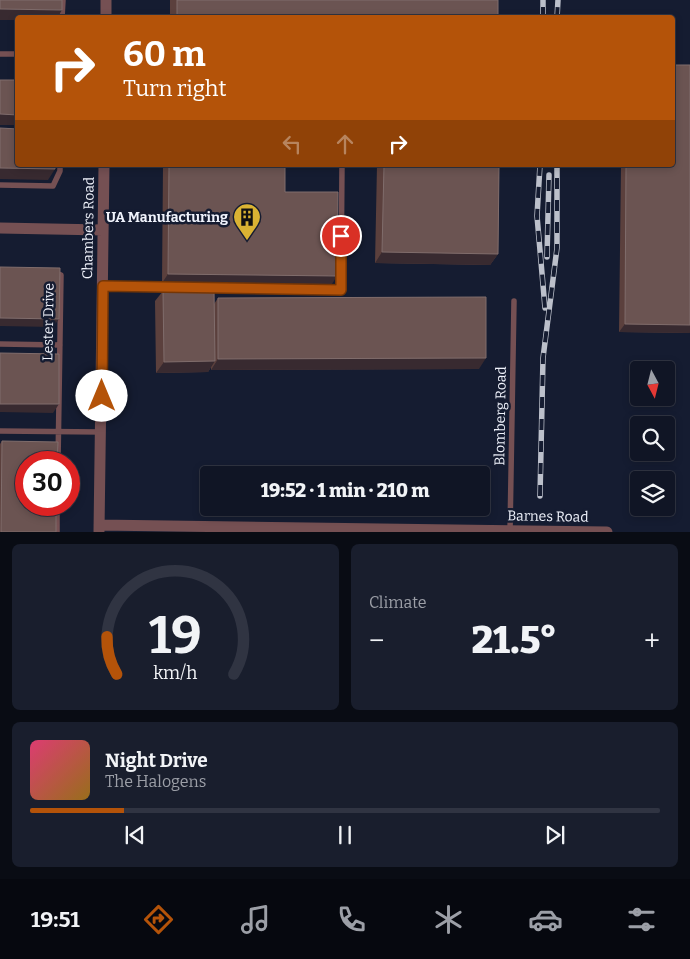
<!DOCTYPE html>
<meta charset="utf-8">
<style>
:root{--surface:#101525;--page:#191e2d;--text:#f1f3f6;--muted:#9c9fa7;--line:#303442;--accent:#b45309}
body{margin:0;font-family:Bitter,serif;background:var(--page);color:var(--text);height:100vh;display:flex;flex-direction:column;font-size:19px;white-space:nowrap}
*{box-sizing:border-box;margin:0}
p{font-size:16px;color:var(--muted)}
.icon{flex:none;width:28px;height:28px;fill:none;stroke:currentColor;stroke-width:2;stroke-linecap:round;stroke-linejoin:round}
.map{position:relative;height:532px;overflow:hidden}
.panel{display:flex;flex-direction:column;gap:12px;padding:12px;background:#090c14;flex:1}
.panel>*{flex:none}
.top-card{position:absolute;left:15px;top:15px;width:660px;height:152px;border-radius:5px;box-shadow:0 2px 8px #0003,0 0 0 1px var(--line);background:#b45309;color:#fff;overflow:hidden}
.needle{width:32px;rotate:173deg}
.tools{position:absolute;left:630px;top:361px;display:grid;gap:10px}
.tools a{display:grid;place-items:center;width:45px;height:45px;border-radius:5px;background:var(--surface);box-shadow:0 2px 8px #0003,0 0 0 1px var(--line);font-size:25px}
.speed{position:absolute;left:15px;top:451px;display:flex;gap:10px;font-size:25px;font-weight:700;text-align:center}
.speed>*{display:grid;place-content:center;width:65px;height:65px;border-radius:50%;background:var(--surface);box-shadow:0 2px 8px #0003,0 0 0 1px var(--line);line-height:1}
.speed .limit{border:8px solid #d22;background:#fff;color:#111}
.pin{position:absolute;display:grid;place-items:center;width:42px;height:42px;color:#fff;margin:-21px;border:2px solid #fff;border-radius:50%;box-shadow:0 1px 5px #0007}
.me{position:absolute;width:55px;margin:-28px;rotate:0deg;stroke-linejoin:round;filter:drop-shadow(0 0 4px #0008)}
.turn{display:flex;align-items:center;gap:18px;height:105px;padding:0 25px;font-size:22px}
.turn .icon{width:65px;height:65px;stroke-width:2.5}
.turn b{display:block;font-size:35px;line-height:42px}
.lanes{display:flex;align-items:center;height:48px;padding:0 25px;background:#0003;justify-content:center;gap:25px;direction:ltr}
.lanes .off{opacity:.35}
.big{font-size:38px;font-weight:800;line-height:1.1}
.panel .card{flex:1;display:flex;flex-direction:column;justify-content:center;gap:8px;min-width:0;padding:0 18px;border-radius:8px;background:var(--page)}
.panel .dial{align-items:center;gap:0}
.dial svg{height:130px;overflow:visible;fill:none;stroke:var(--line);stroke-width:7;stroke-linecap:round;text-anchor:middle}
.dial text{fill:var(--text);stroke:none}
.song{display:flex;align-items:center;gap:15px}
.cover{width:60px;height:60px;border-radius:8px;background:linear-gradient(135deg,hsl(340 70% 55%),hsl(40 70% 35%))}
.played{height:5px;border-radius:2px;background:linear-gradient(90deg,var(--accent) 15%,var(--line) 15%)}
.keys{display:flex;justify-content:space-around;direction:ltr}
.heat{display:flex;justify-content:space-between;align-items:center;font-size:28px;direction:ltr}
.panel .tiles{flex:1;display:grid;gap:12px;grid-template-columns:1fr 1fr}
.card:last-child{grid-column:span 2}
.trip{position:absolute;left:200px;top:466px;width:290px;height:50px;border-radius:5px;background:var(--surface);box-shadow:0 2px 8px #0003,0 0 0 1px var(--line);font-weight:800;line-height:50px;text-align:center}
.dock{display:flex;height:80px;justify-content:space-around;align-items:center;background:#06080f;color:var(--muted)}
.dock .icon{width:35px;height:35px}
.dock .selected{color:var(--accent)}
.dock b{font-size:22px;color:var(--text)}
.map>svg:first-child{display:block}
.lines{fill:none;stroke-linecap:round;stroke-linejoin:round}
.service{stroke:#755053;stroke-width:5.5}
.minor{stroke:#755053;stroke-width:11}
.rail-casing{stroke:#bcc0cb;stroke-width:5.5}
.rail{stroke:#151c31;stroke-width:4;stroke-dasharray:11;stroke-linecap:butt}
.wall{fill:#5b403d}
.shaded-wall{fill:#382a30}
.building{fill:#6b5452;stroke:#806d6c}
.route-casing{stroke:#753606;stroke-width:12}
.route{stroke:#b45309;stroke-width:9}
.labels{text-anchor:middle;stroke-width:5;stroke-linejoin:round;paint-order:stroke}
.poi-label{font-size:14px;font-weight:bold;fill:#f0f3fc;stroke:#151c31;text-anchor:end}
.street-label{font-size:14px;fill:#f0f3fc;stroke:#151c31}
</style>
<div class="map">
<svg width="690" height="532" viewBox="0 0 690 532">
<rect width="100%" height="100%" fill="#151c31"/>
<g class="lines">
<path class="service" d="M62 18 63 0
M0 54H18
M0 185 53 186 60 171V165
M54 272 61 275 58 462
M103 286 341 290 342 165
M0 344 60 345
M0 431 101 432
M57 532V505
M510 532 514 301"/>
<path class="minor" d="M106 18V0
M0 228 103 230
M99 525 607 532
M99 531 104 165"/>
<g class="rail-casing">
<path id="rail" d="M543 18V0
M557 18 558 0
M540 165 537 216 545 308
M547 257 549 175
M540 496 543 358 557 248V165"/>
</g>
<use href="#rail" class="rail"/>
</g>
<path class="wall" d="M170 0H498V18H170Z
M163 165H285V192L332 284 162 283Z
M377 165H499L498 254 490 265 375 263Z
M621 165H672L690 333 619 332Z
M163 291 214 304 218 298 479 369 211 370V367L208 372 156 373 155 301Z
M2 441 56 532H0V444Z"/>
<path class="shaded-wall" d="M0 9 62 10 57 18H18V20H0Z
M0 114 18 115V125H0Z
M0 168 55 169 48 180 0 179Z
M382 252 498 254 490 265 375 263Z
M168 274 337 276 332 284 162 283Z
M0 318 59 319 53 327 0 326Z
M625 324 690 325V333L619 332Z
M486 358 479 369 211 370 218 359Z
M215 361 208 372 156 373 164 362Z
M0 404H59L53 413 0 412Z"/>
<path class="building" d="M0 0H62V10L0 9Z
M177 0H498V18H177Z
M672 65H690V325L625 324 626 165H672Z
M0 80H18V115L0 114Z
M0 128 18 129V165H55V169L0 168Z
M169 165H285V192H338L337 276 168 274Z
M384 165H499L498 254 382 252Z
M0 267 60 268 59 319 0 318Z
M214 290 215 361 164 362 163 291Z
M486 297V358L218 359V298Z
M0 353 59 354V404H0Z
M2 441 58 442 57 462H26V505H56V532H1Z"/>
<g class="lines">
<g class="route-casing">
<path id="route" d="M102 396 103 286 341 290V236"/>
</g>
<use href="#route" class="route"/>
</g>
<defs>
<g id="building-pin" transform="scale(1.4375)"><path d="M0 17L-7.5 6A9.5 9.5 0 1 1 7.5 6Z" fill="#dab333" stroke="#151c31"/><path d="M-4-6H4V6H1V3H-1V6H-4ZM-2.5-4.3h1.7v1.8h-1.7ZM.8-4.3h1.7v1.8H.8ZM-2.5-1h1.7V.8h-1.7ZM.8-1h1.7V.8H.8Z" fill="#111"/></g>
</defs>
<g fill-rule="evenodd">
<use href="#building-pin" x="247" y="217"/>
</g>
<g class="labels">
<g class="poi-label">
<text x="228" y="222">UA Manufacturing</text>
</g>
<g class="street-label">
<text transform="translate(88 228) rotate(-89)" y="5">Chambers Road</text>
<text transform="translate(48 322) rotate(-89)" y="5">Lester Drive</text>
<text transform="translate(500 416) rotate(-89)" y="5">Blomberg Road</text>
<text transform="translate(548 516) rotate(1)" y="5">Barnes Road</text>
</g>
</g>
</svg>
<div class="tools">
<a><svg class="needle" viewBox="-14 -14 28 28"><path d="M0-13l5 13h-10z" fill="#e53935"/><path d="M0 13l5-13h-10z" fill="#9c9fa7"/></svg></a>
<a><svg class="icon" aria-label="search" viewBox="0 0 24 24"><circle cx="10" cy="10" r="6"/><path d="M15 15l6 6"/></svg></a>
<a><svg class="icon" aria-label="layers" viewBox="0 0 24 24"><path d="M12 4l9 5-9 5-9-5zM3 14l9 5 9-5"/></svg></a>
</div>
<div class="speed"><div class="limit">30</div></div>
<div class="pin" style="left:341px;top:236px;background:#d93025"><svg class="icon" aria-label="arrive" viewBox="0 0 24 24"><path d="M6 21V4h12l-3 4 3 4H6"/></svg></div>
<svg class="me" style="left:102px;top:396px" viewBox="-20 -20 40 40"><circle r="19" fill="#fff"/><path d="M0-13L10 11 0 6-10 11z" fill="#b45309"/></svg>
<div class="trip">19:52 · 1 min · 210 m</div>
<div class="top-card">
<div class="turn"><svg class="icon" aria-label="right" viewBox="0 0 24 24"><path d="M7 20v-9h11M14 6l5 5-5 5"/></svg><div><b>60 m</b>Turn right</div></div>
<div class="lanes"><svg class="icon off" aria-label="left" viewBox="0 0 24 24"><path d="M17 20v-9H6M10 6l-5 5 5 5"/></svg><svg class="icon off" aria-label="ahead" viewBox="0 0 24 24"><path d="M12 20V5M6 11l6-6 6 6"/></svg><svg class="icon" aria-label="right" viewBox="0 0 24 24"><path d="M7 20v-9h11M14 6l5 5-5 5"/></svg></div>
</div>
</div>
<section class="panel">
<div class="tiles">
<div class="card dial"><svg viewBox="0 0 100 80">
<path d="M14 69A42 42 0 1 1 86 69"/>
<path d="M14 69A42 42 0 0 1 8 46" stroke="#b45309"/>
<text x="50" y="56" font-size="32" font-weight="700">19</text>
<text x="50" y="72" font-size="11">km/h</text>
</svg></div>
<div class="card"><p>Climate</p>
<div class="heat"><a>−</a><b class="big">21.5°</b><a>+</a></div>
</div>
<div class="card">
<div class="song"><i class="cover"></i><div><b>Night Drive</b><p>The Halogens</p></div></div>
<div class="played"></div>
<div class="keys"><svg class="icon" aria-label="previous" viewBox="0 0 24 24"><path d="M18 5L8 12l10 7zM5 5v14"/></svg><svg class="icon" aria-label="pause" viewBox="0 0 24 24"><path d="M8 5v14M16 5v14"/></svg><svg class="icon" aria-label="next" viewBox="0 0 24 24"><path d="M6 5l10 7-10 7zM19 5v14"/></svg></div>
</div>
</div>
</section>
<nav class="dock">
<b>19:51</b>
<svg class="icon selected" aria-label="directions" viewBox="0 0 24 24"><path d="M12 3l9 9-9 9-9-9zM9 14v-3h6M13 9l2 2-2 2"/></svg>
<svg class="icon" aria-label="music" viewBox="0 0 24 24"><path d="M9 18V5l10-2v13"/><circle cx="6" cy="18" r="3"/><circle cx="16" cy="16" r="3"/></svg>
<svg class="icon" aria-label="phone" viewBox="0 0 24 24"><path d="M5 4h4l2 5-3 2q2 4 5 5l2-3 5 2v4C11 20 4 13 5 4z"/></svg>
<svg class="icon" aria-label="climate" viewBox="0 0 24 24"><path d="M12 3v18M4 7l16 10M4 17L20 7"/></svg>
<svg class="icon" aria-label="car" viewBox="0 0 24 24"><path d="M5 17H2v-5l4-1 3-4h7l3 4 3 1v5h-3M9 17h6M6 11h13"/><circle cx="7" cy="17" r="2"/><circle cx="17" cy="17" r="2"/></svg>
<svg class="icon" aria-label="filters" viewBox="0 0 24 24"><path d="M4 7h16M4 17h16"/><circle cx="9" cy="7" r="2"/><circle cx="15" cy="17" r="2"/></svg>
</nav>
